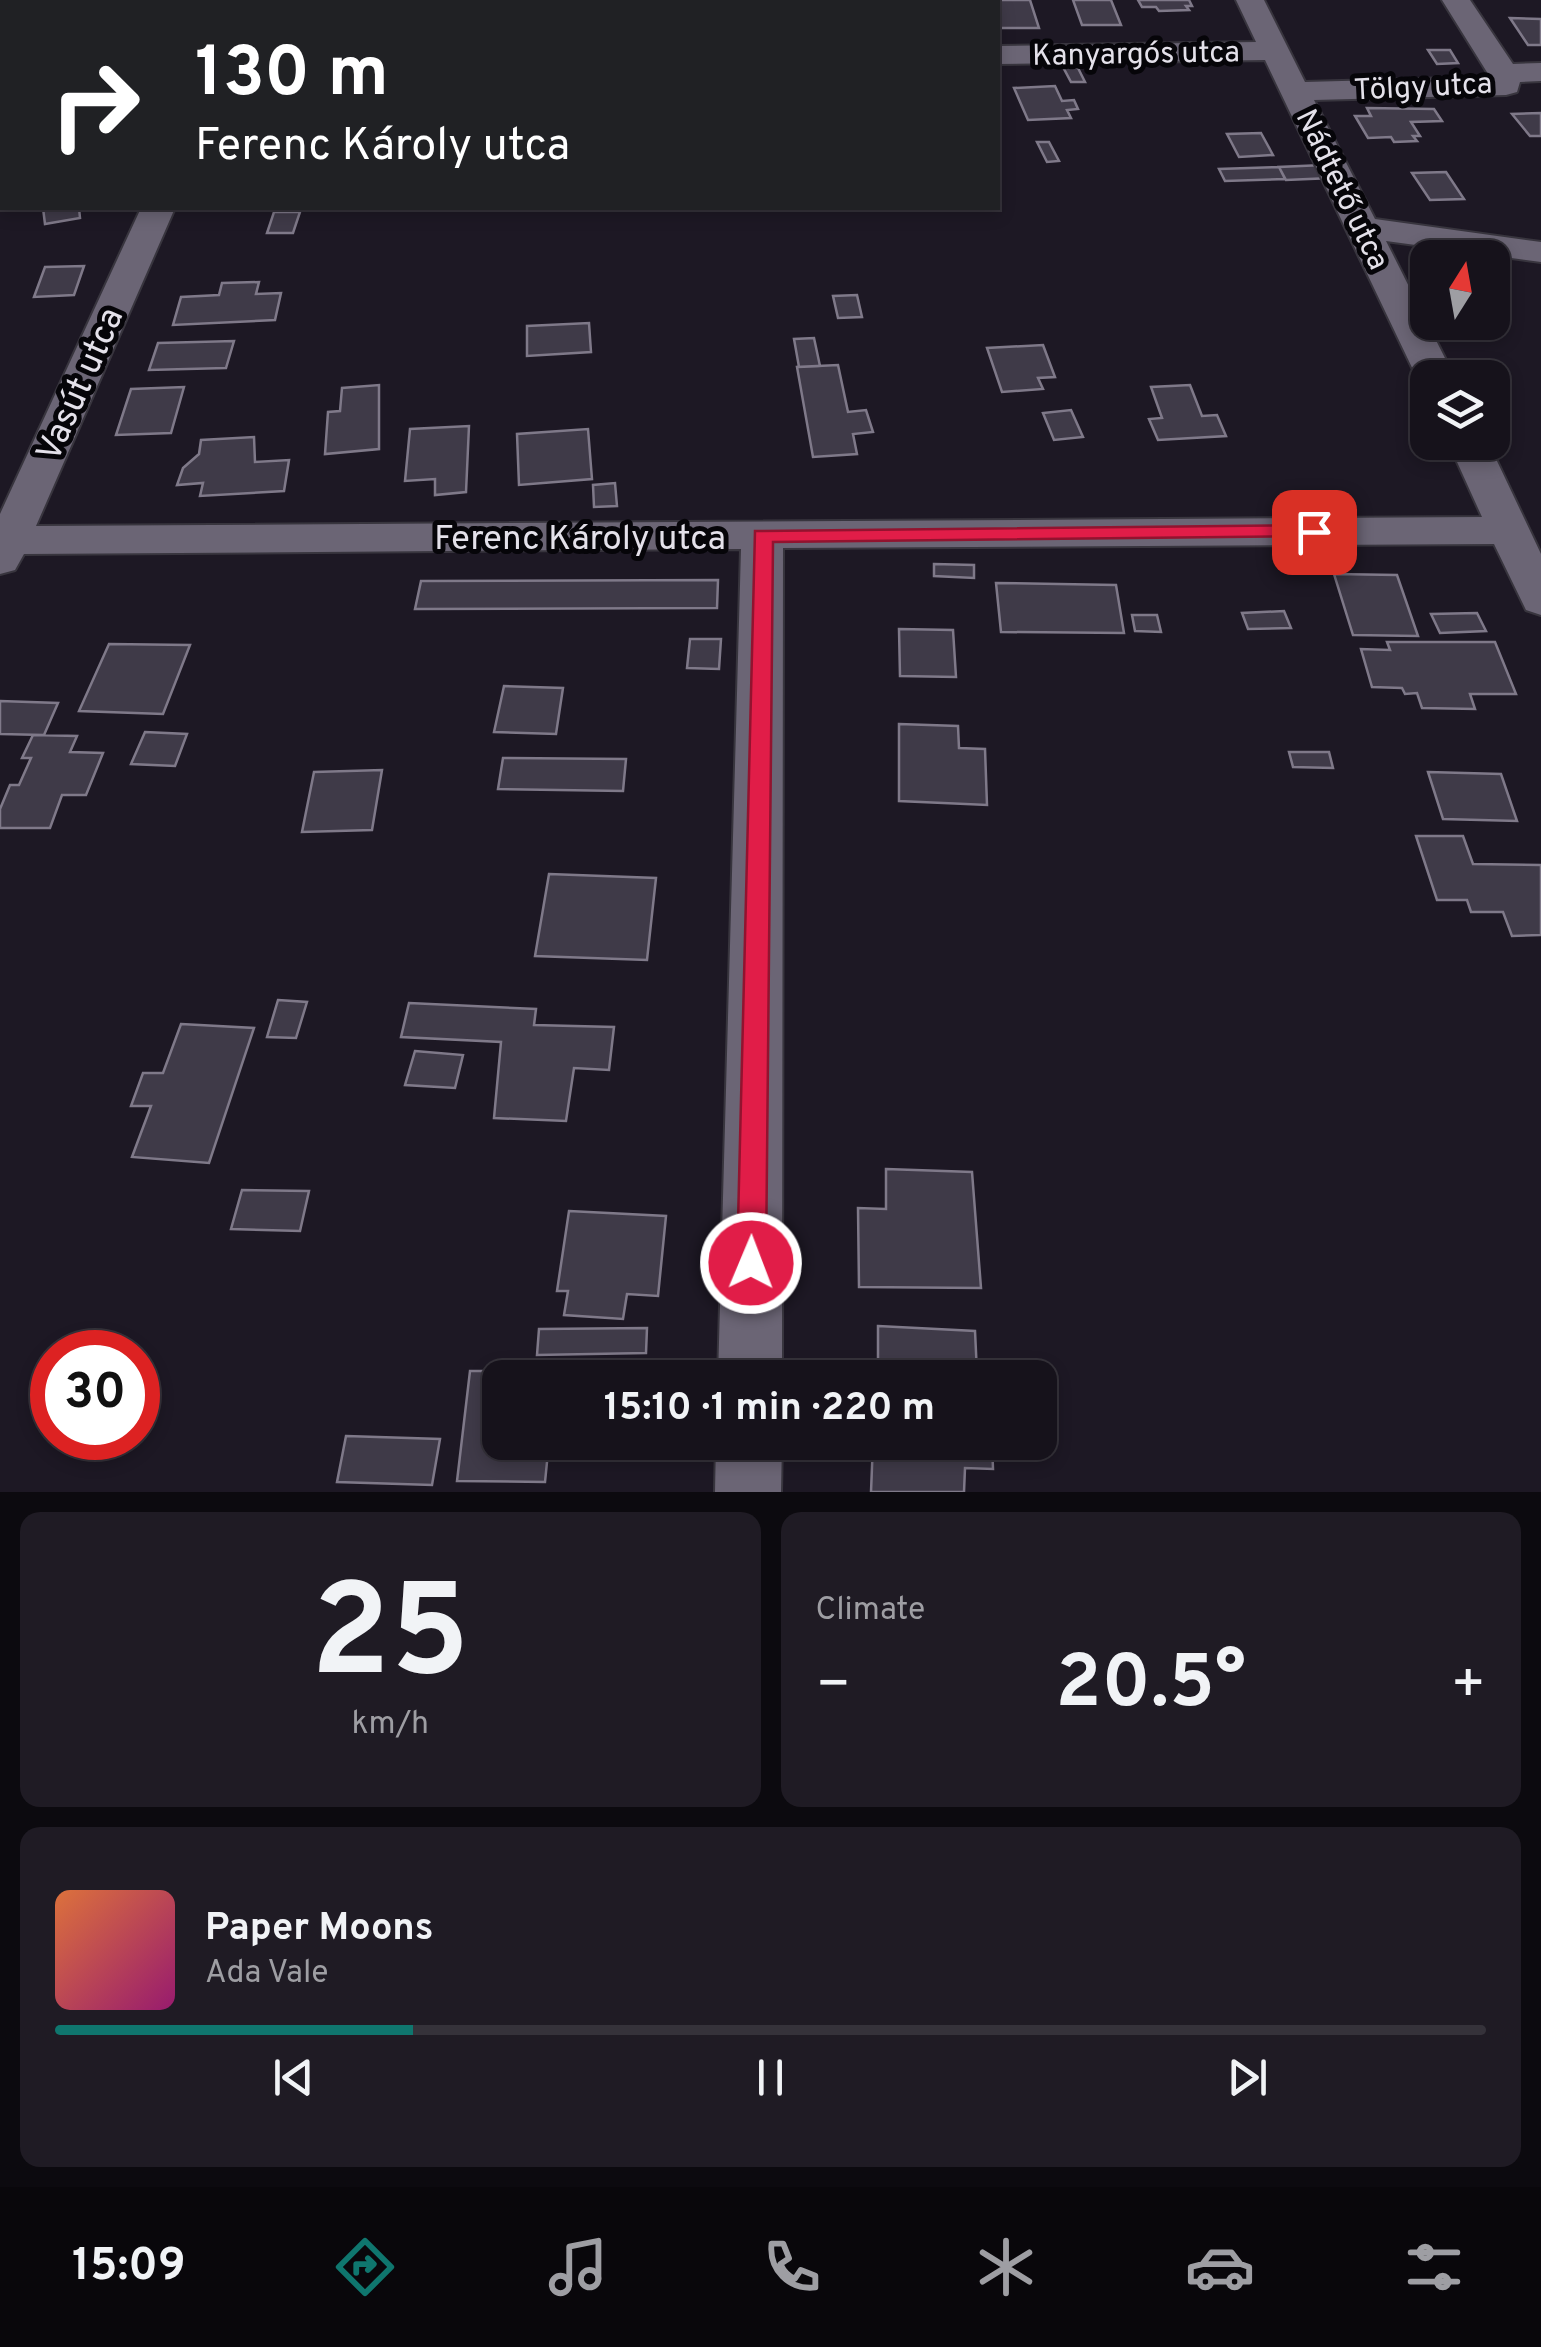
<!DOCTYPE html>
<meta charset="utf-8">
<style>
:root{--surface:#16121b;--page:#1f1b24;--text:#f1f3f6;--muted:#9e9ea3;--line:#35323a;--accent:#0f766e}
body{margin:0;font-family:Overpass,sans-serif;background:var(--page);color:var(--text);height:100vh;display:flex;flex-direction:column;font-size:38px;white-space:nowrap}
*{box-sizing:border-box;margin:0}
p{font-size:32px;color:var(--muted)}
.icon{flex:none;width:55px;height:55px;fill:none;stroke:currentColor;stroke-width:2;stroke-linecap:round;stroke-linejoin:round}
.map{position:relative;height:1492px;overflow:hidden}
.details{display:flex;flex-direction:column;gap:20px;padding:20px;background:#0c0a0f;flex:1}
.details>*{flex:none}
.banner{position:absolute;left:0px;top:0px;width:1000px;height:210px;box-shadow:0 5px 15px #0003,0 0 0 2px var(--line);background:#202124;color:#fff;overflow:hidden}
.needle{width:65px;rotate:11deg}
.controls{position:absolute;left:1410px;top:240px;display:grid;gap:20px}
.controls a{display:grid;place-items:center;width:100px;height:100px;border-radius:20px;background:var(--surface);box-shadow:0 5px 15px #0003,0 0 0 2px var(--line);font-size:50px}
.speed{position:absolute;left:30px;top:1330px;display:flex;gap:20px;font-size:50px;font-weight:700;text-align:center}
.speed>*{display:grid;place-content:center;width:130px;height:130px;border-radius:50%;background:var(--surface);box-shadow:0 5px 15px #0003,0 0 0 2px var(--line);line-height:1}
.speed .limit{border:15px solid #d22;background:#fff;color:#111}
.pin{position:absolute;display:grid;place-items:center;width:85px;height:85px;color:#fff;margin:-42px;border-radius:20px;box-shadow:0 5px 15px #0006}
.me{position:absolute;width:110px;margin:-55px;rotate:1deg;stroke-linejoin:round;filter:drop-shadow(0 0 8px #0008)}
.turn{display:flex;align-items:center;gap:35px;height:210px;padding:0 30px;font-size:45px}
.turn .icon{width:130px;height:130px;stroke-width:2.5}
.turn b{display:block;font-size:70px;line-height:85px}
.big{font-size:75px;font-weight:700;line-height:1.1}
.details .card{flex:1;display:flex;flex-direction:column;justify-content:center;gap:15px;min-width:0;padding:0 35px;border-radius:20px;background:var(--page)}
.details .dial{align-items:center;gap:0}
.dial b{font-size:130px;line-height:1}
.song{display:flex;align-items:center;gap:30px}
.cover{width:120px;height:120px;border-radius:15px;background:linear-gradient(135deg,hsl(20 70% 55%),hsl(320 70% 35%))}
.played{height:10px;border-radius:5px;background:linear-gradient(90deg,var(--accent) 25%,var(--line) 25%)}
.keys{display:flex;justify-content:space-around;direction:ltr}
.heat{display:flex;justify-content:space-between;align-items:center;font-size:55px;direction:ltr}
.details .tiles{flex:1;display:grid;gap:20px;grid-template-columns:1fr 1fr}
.card:last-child{grid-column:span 2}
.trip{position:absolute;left:482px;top:1360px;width:575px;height:100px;border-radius:20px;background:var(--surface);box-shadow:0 5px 15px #0003,0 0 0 2px var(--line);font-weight:700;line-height:100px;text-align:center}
.tabs{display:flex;height:160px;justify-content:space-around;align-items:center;background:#09070b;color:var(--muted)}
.tabs .icon{width:70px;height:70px}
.tabs .active{color:var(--accent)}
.tabs b{font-size:45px;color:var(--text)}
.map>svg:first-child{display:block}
.building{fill:#3f3a48;stroke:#7f7989;stroke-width:2.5}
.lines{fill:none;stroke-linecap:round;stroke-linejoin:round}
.street-casing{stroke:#38353e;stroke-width:4}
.street{fill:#6b6575;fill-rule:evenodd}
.route{fill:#e11d48;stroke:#92132f;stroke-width:2.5}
.labels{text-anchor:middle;stroke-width:10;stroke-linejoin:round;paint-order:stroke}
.far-street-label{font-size:30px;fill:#e4e1ea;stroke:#060509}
.street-label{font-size:35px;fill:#e4e1ea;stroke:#060509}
</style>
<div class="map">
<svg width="1541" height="1492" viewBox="0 0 1541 1492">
<rect width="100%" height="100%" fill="#1d1824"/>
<path class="building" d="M989 0H1030L1039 28H998V2Z
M1073 0H1111L1121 25H1082Z
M1138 0H1189L1192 6H1186L1189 10 1159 11 1156 7H1142Z
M1510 18 1541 19V45H1528Z
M1428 50H1450L1458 63 1437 64Z
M1077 66 1085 82H1071L1063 67Z
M1055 86 1062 101 1074 100 1078 109 1067 110 1071 118 1028 120 1014 88Z
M1367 108 1434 109 1442 121 1411 122 1420 136H1413L1417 141 1394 142 1391 137 1368 138 1355 116H1371Z
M1541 113V136H1530L1512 114Z
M1261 133 1273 155 1239 157 1227 134Z
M1037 142H1049L1059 161 1047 162Z
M1323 165 1331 178 1286 180 1279 167Z
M1279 167 1285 179 1225 181 1219 169Z
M1446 172 1464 199 1430 200 1412 173Z
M43 208H79L80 218 45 224Z
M274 212H300L293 233H267Z
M84 266 74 295 34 297 45 267Z
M259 282 256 294 281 293 275 320 173 325 181 297 219 295 222 283Z
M857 295 862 317 838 318 833 296Z
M589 323 591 352 527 356V326Z
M814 338 820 366 799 367 794 339Z
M234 341 226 368 149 370 158 343Z
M1043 345 1055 377 1038 378 1043 389 1002 392 987 348Z
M838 365 848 412 866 410 873 432 853 434 857 454 813 457 797 367Z
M379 385V449L325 454 328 412 340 411 342 388Z
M1190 385 1202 416 1217 415 1226 436 1158 440 1149 419 1162 418 1151 387Z
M184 387 171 433 116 435 131 389Z
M1071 410 1083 437 1054 440 1043 413Z
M469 426 466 492 435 495V479L405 481 410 429Z
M588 429 592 479 519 485 517 434Z
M254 437 255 462 289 460 284 491 200 496 203 483 177 485 183 468 199 454 201 440Z
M615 483 617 506 594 507 593 485Z
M934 564 974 565V578L934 576Z
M1334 574 1397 575 1418 636 1353 635Z
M718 580 717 608 415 609 421 581Z
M996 583 1116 585 1124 633 1001 632Z
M1284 611 1291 628 1248 629 1242 613Z
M1477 613 1486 631 1440 633 1431 614Z
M1132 615H1157L1161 632 1135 631Z
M899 629 953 630 956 677 900 676Z
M690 639H721L719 669 687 668Z
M1387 642H1495L1516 694H1470L1475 709 1422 708 1417 693 1405 694 1402 688 1372 687 1361 649 1390 650Z
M109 644 190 645 163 714 79 711Z
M504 686 563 688 556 734 494 732Z
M0 701 58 703 44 735 0 734Z
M899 724 958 726 959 748 985 749 987 805 899 801Z
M145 732 187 734 175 766 131 764Z
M33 735 77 736 70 752 103 753 86 795H62L50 828H0V809L10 785H19L31 758H22Z
M1289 752H1329L1333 768 1293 767Z
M503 758 626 759 623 791 498 789Z
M382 770 372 830 302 832 314 772Z
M1428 772 1501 774 1517 821 1443 819Z
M1416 836H1463L1473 864 1541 865V935L1512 936 1503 912H1471L1467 900H1437Z
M549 874 656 878 647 960 535 956Z
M278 1000 307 1002 296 1038 267 1037Z
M409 1003 536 1009 534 1025 614 1027 609 1070 574 1068 566 1121 494 1118 501 1042 401 1037Z
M181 1024 254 1028 209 1163 132 1157 151 1106H131L143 1073H163Z
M415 1051 463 1055 455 1088 405 1085Z
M886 1169 972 1172 981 1288 859 1287 858 1208 886 1209Z
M242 1190 309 1191 300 1231 231 1229Z
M569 1211 666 1216 658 1296 627 1294 623 1319 564 1315 568 1291H557Z
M878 1326 975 1331 977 1373 878 1369Z
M647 1328 646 1353 537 1355 539 1329Z
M470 1371H554V1378H500V1442H549L545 1482 457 1481Z
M346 1436 440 1439 432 1485 337 1482Z
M873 1442H992L993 1469 965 1468 964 1492H871Z"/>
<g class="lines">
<g class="street-casing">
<path id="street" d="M676 0H704L705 2H677Z
M1236 0H1264L1305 82 1490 77 1442 0H1470L1513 64 1541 63V81L1520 82 1517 92 1506 95 1314 100 1375 219 1541 242V262L1386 241 1455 378H1428V387L1417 378 1265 60 998 64V46L1256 42Z
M2 173V193L0 194V174Z
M141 208H175L36 526 1482 517 1448 442H1488L1541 554V615L1526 610 1494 544 783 548 782 1378H718L741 549 24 554 15 570 0 574V514Z
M716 1442H782L781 1492H715Z"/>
</g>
<use href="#street" class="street"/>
</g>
<path class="route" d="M1314 525 1321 527V536L773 542 766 1263 762 1272 751 1276 741 1272 737 1263 755 531Z"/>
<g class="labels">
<g class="far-street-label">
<text transform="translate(1136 53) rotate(-1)" y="10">Kanyargós utca</text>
<text transform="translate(1423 86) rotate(-3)" y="10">Tölgy utca</text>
<text transform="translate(1343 189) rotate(64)" y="10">Nádtető utca</text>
</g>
<g class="street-label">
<text transform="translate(79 384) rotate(-66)" y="12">Vasút utca</text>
<text x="580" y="549">Ferenc Károly utca</text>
</g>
</g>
</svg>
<div class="controls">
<a><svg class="needle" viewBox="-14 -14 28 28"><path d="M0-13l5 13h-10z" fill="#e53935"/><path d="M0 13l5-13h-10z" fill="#9e9ea3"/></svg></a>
<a><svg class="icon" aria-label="layers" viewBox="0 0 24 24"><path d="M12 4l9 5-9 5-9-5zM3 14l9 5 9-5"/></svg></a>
</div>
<div class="speed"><div class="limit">30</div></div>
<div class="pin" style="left:1314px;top:532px;background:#d93025"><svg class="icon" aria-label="arrive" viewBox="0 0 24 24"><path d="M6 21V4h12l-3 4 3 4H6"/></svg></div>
<svg class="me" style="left:751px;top:1263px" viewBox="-20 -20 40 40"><circle r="17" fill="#e11d48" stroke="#fff" stroke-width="3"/><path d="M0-11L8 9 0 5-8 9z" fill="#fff"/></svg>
<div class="trip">15:10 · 1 min · 220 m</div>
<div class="banner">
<div class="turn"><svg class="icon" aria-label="right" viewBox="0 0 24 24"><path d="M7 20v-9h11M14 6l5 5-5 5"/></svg><div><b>130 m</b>Ferenc Károly utca</div></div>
</div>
</div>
<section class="details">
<div class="tiles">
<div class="card dial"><b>25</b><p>km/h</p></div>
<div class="card"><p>Climate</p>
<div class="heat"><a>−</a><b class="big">20.5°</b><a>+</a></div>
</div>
<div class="card">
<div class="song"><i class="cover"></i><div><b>Paper Moons</b><p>Ada Vale</p></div></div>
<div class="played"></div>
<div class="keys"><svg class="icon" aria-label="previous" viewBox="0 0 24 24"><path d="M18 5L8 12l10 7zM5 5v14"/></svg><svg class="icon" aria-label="pause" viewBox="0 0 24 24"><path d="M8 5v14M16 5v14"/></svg><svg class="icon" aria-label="next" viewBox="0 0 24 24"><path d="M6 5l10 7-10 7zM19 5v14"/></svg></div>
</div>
</div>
</section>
<nav class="tabs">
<b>15:09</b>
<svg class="icon active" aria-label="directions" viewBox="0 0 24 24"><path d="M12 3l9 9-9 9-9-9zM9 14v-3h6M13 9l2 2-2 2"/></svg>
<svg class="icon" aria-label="music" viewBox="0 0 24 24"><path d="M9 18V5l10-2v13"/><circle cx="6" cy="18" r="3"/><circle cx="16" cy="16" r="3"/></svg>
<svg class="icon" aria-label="phone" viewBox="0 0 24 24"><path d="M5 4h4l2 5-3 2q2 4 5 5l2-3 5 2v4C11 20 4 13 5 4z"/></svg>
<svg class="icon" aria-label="climate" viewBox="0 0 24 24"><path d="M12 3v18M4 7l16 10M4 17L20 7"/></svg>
<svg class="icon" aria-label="car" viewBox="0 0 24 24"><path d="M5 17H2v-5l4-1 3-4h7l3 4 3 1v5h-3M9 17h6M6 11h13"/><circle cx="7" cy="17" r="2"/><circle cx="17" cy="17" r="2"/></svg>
<svg class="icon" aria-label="filters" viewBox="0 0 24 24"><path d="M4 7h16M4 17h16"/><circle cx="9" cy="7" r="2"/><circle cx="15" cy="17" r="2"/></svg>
</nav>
